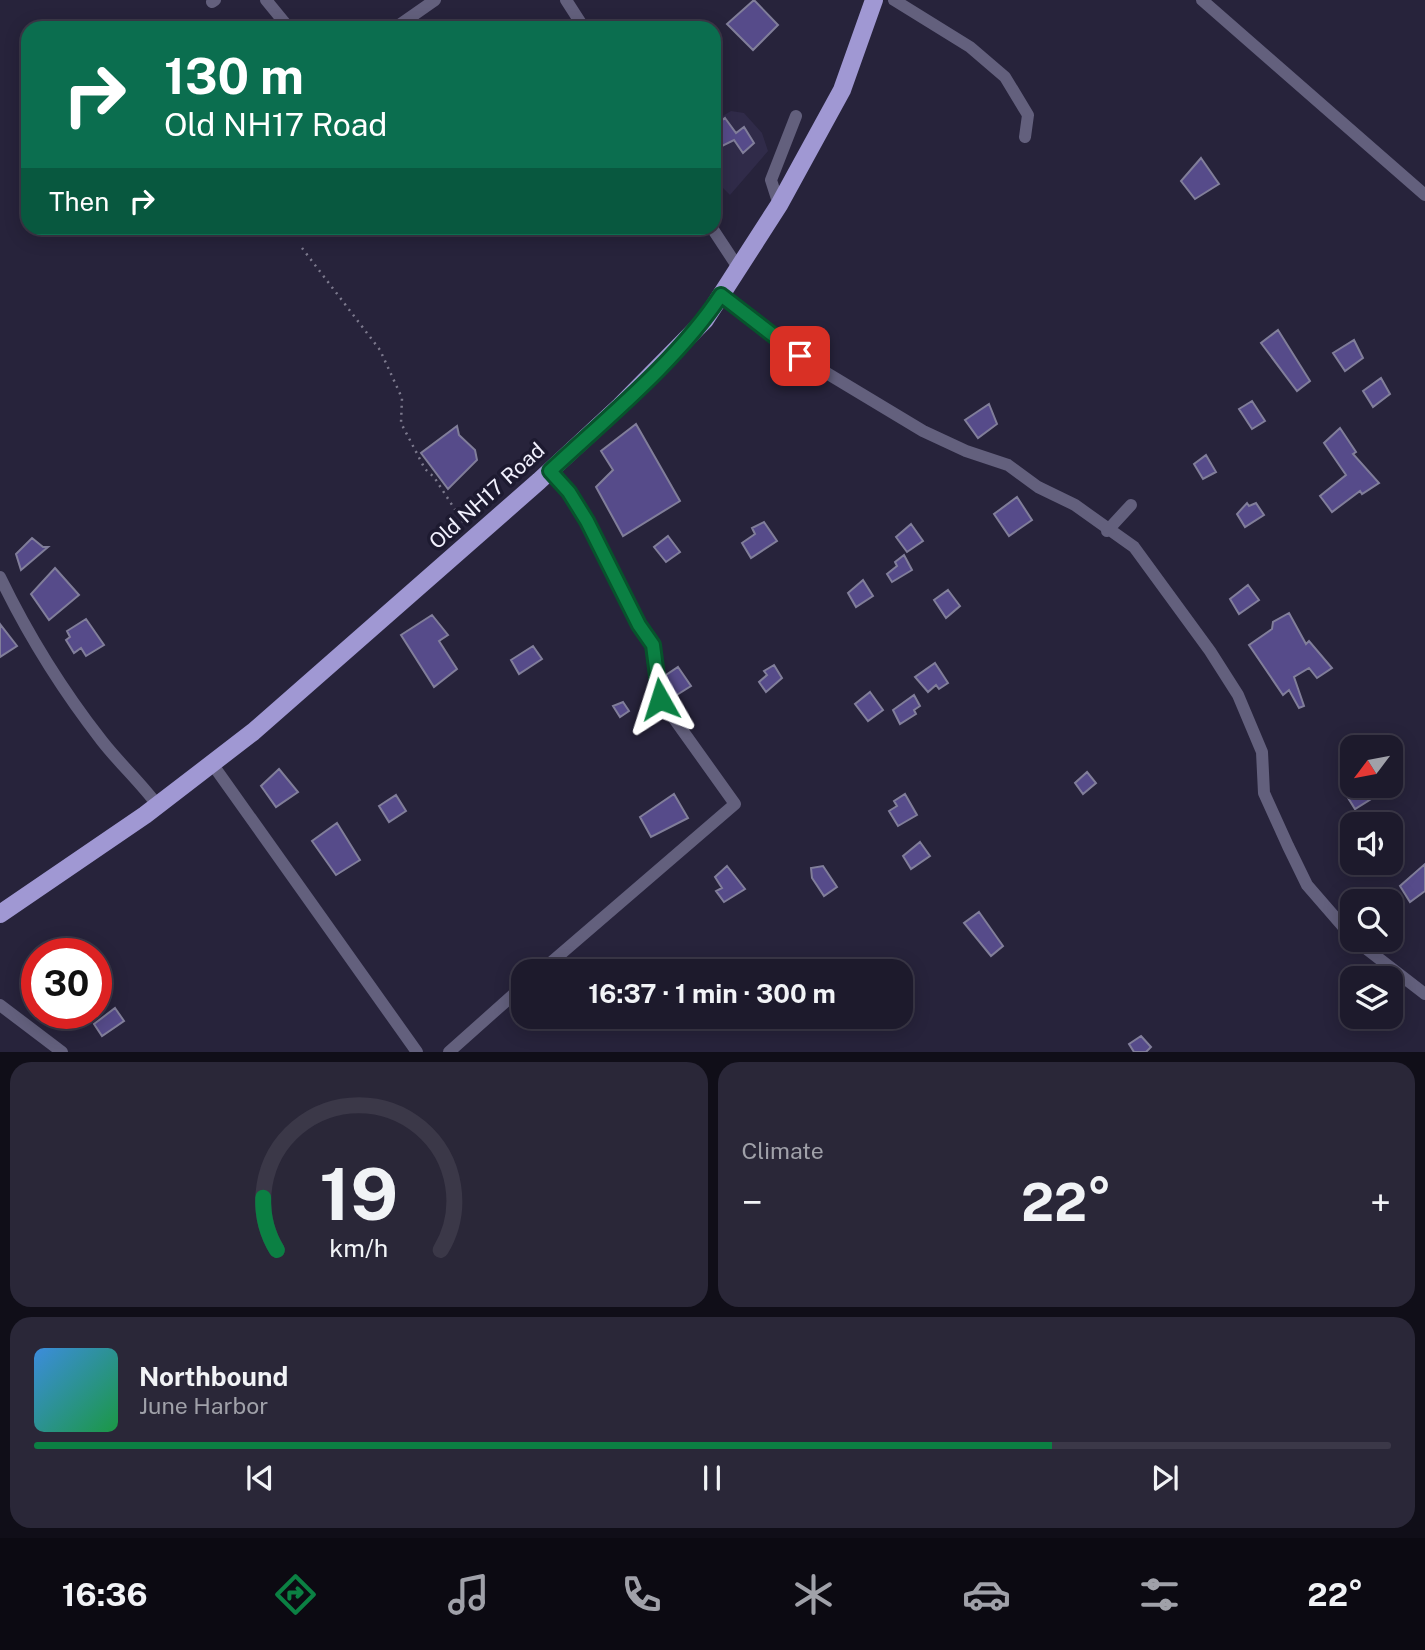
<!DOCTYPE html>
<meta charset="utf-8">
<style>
:root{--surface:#1d1a2c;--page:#2a2738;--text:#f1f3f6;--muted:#a0a1a9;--line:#3b3848;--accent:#0b8043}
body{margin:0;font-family:"Public Sans",sans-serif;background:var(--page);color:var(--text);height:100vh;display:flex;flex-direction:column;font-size:26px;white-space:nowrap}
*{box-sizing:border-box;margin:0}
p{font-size:23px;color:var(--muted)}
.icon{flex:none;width:38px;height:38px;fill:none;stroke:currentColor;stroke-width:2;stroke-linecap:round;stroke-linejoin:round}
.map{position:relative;height:1052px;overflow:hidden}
.details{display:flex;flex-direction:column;gap:10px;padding:10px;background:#100e18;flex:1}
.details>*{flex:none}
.banner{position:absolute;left:21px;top:21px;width:700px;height:214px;border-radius:21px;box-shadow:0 4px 18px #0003,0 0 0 2px var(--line);background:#0b6e4f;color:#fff;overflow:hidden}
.needle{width:46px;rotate:238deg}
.controls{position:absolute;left:1340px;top:735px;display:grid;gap:14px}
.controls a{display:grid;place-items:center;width:63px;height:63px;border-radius:14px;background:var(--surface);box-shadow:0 4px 18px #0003,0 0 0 2px var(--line);font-size:35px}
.speed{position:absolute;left:21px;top:938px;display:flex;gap:14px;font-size:35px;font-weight:700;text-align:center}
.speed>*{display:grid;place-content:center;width:91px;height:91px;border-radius:50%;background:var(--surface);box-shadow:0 4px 18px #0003,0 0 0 2px var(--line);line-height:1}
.speed .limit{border:10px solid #d22;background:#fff;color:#111}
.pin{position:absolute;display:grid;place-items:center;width:60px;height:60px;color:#fff;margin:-30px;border-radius:14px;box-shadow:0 4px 10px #0006}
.me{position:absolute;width:77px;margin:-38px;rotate:354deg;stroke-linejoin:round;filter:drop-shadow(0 0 5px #0008)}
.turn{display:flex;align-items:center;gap:24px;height:147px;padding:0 28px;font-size:32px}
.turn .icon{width:91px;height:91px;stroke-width:2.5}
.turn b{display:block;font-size:49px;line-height:60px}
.then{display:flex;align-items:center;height:66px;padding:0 28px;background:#0003;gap:14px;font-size:26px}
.big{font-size:52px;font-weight:700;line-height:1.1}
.details .widget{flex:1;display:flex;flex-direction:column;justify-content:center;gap:10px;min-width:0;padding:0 24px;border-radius:21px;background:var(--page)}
.details .dial{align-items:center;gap:0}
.dial svg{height:182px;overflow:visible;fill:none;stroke:var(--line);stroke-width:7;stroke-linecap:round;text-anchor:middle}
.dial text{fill:var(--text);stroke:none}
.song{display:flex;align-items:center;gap:21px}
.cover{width:84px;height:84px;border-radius:10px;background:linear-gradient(135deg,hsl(210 70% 55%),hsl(140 70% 35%))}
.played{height:7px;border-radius:4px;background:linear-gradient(90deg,var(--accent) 75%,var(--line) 75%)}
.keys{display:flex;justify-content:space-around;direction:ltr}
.heat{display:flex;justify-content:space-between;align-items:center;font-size:38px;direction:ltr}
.details .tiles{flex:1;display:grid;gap:10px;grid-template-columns:1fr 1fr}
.widget:last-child{grid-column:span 2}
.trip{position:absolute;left:511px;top:959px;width:402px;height:70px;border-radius:21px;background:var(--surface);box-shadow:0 4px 18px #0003,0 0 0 2px var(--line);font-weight:700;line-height:70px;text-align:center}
.menu{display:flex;height:112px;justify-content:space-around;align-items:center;background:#0c0a12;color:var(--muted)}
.menu .icon{width:49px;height:49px}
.menu .active{color:var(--accent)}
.menu b{font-size:32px;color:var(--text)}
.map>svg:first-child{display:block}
.built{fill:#302b49}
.building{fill:#564b8a;stroke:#817e9a;stroke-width:2}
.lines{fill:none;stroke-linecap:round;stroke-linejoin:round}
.path{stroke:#7c798d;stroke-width:2.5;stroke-dasharray:2 5;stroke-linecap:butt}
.minor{stroke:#63607d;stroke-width:12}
.primary{stroke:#a098d3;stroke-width:18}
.route-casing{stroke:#07532c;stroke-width:18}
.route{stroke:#0b8043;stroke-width:12}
.labels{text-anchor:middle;stroke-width:7;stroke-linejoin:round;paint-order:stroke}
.street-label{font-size:21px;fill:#f1f0fd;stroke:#1d1a30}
</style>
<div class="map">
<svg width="1425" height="1052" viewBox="0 0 1425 1052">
<rect width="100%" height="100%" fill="#27233b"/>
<path class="built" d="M731 111 744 113 762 133 768 151 730 195 714 179V121Z"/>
<path class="building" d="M754 0 778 25 753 50 727 24Z
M725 118 736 133 744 127 754 143 743 153 734 140 714 150V126Z
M1201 158 1219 184 1195 199 1181 181Z
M1278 330 1310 381 1297 391 1261 343Z
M1354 340 1363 358 1345 371 1333 353Z
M1381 378 1390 394 1373 407 1363 391Z
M1252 401 1265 421 1252 429 1239 409Z
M989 404 997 424 978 438 965 420Z
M636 424 680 501 623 536 596 487 613 470 601 451Z
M457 426 459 435 475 450 477 460 448 489 421 453Z
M1340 428 1356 452 1353 454 1379 483 1362 494 1360 491 1332 512 1320 496 1346 475 1324 443Z
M1206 455 1216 472 1203 479 1194 464Z
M1017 497 1032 520 1009 536 994 514Z
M1247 503 1249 506 1256 503 1264 515 1245 527 1237 514Z
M764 522 777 541 751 558 742 543 755 534 752 528Z
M911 524 923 541 907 552 896 537Z
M668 536 680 552 666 562 654 547Z
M32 538 43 547H48L21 570 16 554Z
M904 555 912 570 892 582 887 574 897 566 895 562Z
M55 568 79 595 49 620 31 594Z
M863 580 873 596 856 607 848 593Z
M1248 585 1259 600 1239 614 1230 599Z
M948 590 960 606 946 618 934 600Z
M1289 613 1306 644 1309 641 1332 668 1317 678 1309 668 1294 677 1304 706 1299 708 1289 690 1283 695 1249 645 1272 629 1273 622Z
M432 615 448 635 439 641 457 669 434 687 401 635Z
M86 619 104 645 86 656 81 648 74 653 66 640 70 637 67 631Z
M0 624 17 646 0 657Z
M533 646 542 659 519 674 511 660Z
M935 663 948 683 939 689 936 685 928 692 915 677Z
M774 665 782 678 766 692 759 682 767 675 764 671Z
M678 667 691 686 672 698 666 675Z
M870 692 883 710 868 721 855 704Z
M914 695 920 706 914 710 916 714 900 724 893 710Z
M623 702 629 711 620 717 613 706Z
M279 769 298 792 276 807 261 786Z
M1087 772 1096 783 1083 794 1075 783Z
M1356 786H1392L1355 809 1345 793Z
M674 794 688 818 651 837 640 817Z
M905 794 917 815 898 826 889 811 897 806 894 801Z
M396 795 406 811 389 822 379 806Z
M337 823 360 860 336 875 312 841Z
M920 842 930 856 911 869 903 856Z
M1425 864V891L1410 902 1400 886Z
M727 866 745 889 724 902 716 891 722 888 715 877Z
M823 866 837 887 824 896 812 878 811 868Z
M979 912 1003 946 991 956 964 923Z
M115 1008 124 1021 102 1036 94 1024Z
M1141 1036 1151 1047 1146 1052H1134L1129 1044Z"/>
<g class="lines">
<path class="path" d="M302 248 380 350 402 398 401 423 425 469 434 477 465 525"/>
<path class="minor" d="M266 0 289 28
M566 0 584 28
M894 0 970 47 1005 77 1028 115 1025 137
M1202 0 1425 195
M212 2 215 0
M395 28 435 0
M779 205 771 180 796 116
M712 228 739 269
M721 295 800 357 923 431 966 451 1008 465 1038 487 1075 505 1134 547 1210 651 1238 695 1262 752 1264 793 1288 846 1307 885 1353 938
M1107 531 1131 505
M0 577C28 635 63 691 102 741 120 764 141 783 158 806
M213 765 417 1052
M1355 940 1425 994
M541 971 735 804 660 699 653 645 639 625 587 521 569 492 550 471
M0 1005 62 1052
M449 1052 523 986"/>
<path class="primary" d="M0 914 145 815 253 732 539 481 620 406 705 320 779 205 842 90 874 0"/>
</g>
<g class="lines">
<g class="route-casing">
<path id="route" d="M660 699 653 645 639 625 587 521 569 492 550 471C608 417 678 360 721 295L800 356"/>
</g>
<use href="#route" class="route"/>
</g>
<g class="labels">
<g class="street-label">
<text transform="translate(487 496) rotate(-42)" y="7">Old NH17 Road</text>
</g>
</g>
</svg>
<div class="controls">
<a><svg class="needle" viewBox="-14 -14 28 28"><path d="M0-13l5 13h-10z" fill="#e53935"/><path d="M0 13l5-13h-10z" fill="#a0a1a9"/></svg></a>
<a><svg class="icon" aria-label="sound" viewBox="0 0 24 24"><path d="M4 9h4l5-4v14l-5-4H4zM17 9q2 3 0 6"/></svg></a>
<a><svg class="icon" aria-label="search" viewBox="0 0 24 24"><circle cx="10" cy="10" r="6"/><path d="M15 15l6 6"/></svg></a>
<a><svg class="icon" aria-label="layers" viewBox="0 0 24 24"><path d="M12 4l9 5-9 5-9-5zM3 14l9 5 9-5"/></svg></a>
</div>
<div class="speed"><div class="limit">30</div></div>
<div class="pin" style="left:800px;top:356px;background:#d93025"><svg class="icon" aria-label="arrive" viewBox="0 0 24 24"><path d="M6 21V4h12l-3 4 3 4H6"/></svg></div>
<svg class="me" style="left:660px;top:699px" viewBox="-20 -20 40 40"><path d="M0-17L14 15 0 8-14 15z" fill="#0b8043" stroke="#fff" stroke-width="4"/></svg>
<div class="trip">16:37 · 1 min · 300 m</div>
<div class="banner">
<div class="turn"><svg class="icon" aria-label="right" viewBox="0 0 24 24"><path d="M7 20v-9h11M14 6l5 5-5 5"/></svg><div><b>130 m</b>Old NH17 Road</div></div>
<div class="then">Then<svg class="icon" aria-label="right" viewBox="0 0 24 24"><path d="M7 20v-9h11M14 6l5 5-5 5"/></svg></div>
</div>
</div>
<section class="details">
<div class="tiles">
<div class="widget dial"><svg viewBox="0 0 100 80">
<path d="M14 69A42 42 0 1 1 86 69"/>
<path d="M14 69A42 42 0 0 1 8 46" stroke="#0b8043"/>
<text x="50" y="56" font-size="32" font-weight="700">19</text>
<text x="50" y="72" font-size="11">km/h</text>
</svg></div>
<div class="widget"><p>Climate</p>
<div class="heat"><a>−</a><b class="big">22°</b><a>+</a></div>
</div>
<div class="widget">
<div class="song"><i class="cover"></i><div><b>Northbound</b><p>June Harbor</p></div></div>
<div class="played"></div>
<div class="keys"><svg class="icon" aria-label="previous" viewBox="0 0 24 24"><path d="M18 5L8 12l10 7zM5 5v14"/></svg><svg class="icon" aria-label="pause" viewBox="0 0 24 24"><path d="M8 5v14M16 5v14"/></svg><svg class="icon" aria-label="next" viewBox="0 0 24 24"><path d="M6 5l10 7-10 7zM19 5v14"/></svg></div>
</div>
</div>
</section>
<nav class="menu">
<b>16:36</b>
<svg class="icon active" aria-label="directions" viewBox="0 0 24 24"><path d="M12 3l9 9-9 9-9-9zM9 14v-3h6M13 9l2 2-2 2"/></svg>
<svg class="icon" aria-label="music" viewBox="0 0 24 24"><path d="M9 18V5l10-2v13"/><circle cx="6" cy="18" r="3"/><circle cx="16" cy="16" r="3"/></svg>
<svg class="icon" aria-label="phone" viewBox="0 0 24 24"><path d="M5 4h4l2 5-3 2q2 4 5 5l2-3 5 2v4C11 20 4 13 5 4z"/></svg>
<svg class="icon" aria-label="climate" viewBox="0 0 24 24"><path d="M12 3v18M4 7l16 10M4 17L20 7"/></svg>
<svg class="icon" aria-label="car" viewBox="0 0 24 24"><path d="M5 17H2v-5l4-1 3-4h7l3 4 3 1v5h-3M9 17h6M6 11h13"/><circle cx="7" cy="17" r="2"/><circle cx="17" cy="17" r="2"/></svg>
<svg class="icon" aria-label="filters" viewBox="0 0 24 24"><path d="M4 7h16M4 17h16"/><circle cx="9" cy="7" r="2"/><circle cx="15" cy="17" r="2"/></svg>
<b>22°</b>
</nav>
